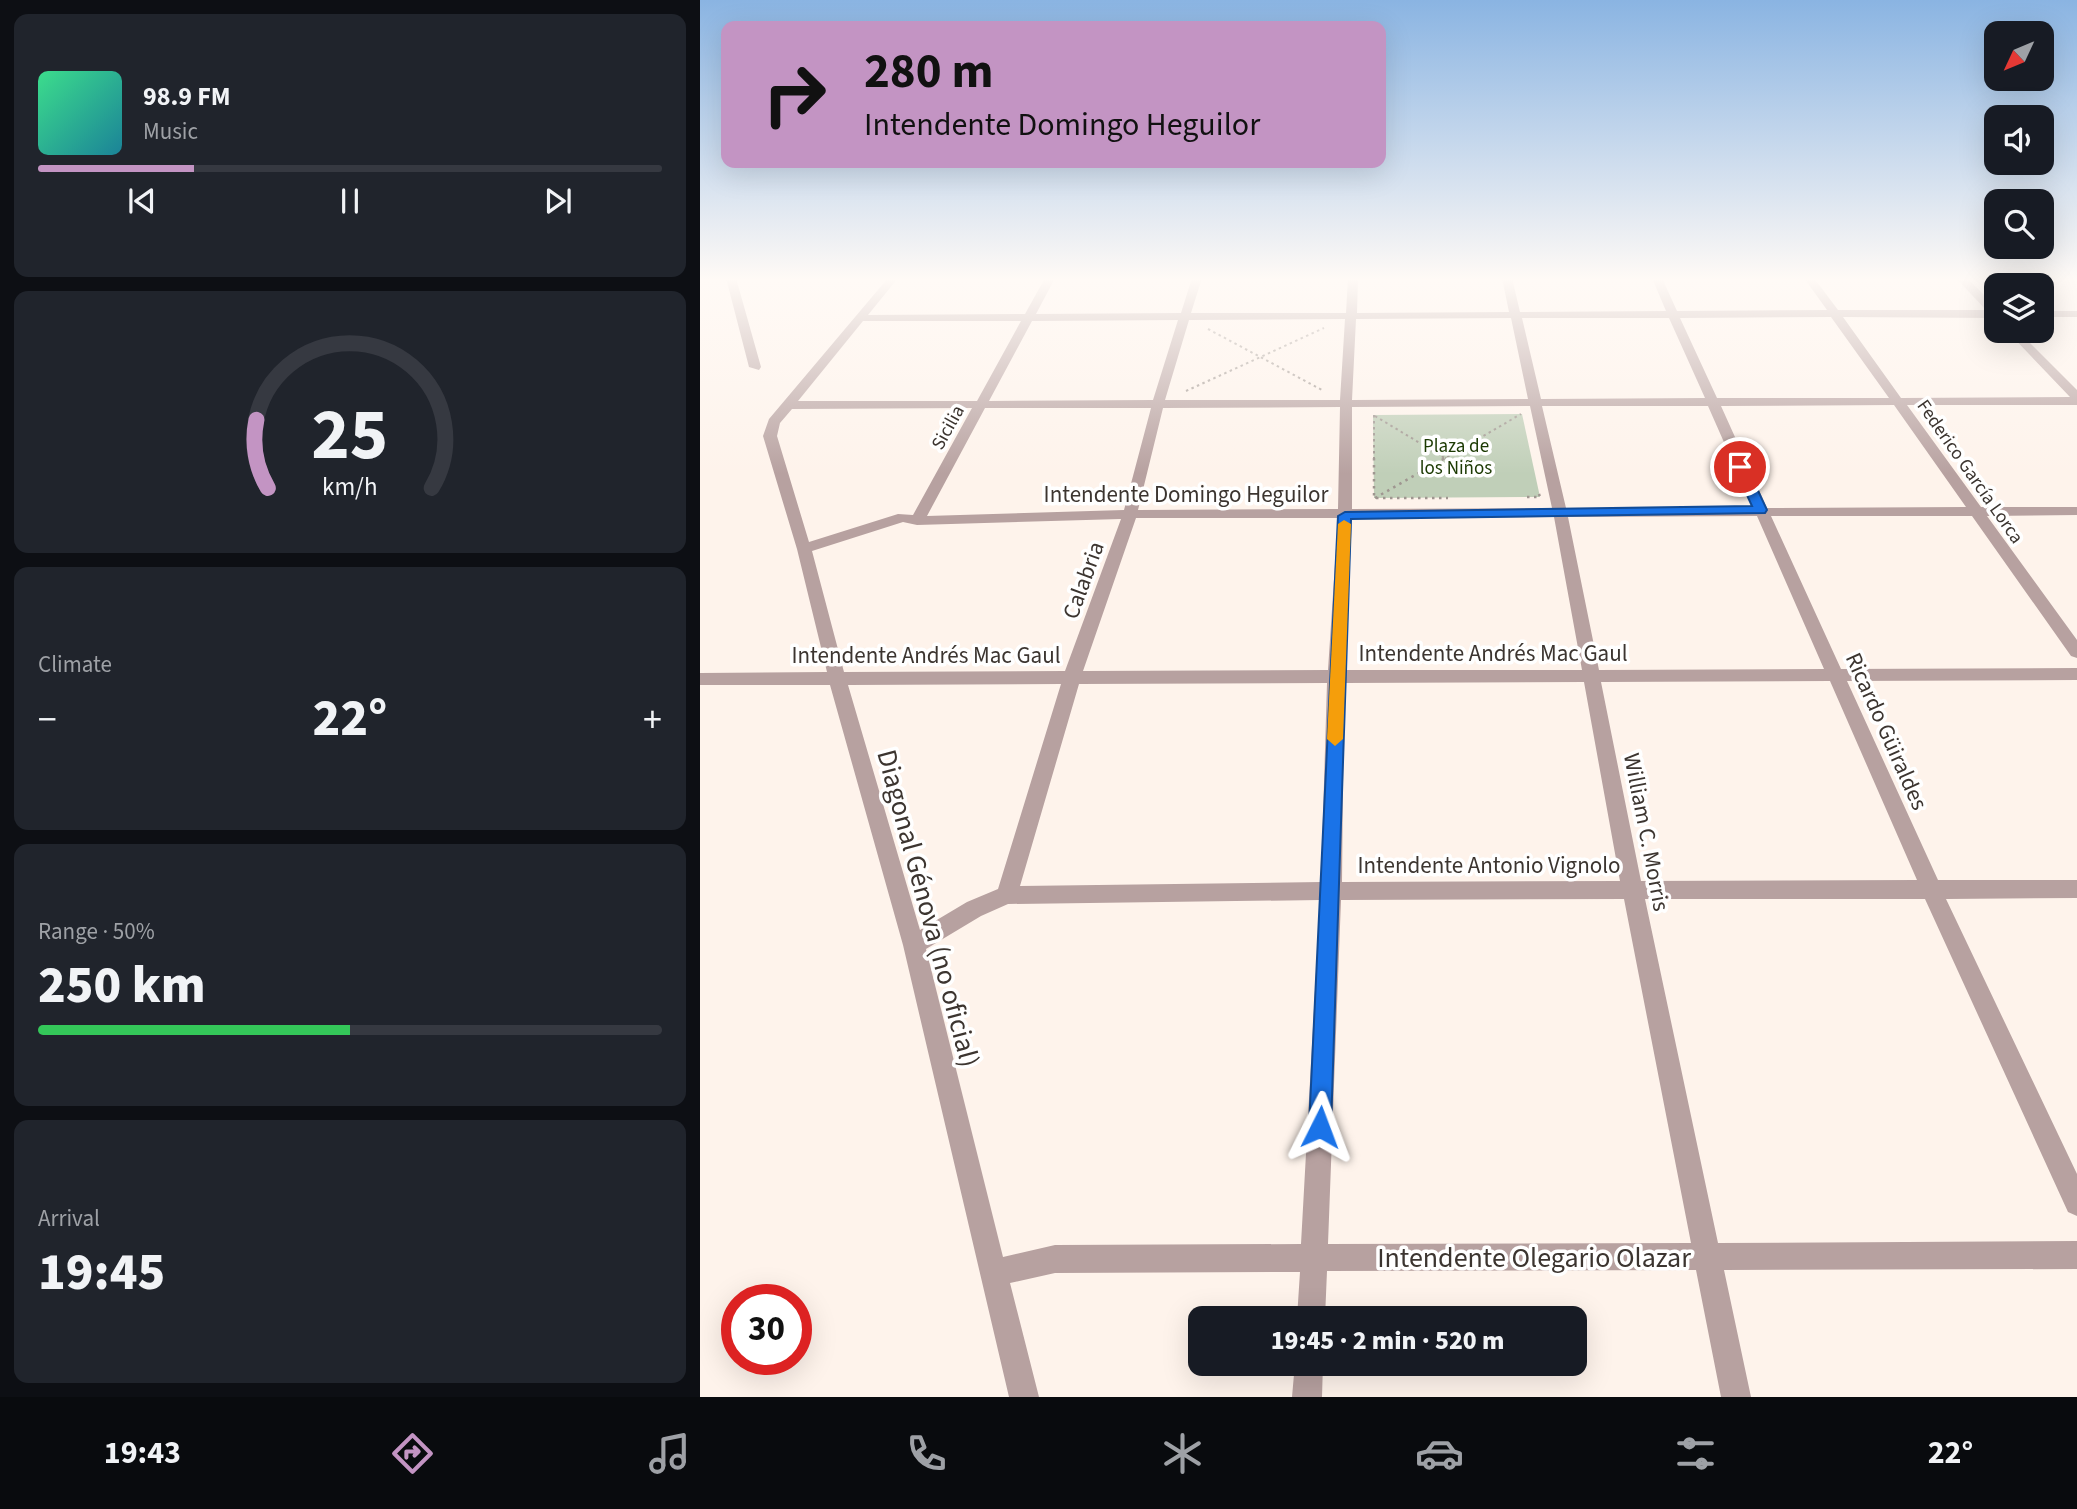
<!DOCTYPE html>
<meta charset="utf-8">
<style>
:root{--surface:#171b24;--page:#20242c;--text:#f1f3f6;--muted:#9ea1a6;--line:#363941;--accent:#c394c3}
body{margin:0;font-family:"Source Sans 3",sans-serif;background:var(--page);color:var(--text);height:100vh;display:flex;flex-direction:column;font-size:26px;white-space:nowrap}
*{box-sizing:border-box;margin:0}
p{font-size:23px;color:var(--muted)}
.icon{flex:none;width:38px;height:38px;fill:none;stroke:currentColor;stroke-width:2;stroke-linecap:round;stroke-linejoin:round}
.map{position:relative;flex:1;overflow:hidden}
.panel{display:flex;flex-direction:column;gap:14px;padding:14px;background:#0d0f14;width:700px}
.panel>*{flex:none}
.top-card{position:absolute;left:21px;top:21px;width:665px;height:147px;border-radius:14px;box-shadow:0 7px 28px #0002;background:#c394c3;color:#111;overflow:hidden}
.needle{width:46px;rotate:226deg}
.controls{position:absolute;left:1284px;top:21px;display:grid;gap:14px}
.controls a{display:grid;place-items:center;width:70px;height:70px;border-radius:14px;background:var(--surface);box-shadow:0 7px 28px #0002;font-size:35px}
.speed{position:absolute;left:21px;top:1284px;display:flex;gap:14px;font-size:35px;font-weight:700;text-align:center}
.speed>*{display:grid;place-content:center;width:91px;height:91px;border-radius:50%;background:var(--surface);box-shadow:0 7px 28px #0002;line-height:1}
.speed .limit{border:10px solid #d22;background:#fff;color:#111}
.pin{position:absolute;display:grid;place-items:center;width:60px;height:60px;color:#fff;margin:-30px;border:4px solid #fff;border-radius:50%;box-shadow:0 2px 7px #0007}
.me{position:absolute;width:77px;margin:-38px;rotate:3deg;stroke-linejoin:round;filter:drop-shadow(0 0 5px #0008)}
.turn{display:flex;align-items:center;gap:24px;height:147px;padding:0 28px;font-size:32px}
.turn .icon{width:91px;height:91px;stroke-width:2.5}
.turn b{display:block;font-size:49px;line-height:60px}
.big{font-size:52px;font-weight:800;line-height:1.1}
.panel .card{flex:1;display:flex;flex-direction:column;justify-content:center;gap:10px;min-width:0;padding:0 24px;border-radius:14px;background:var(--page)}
.panel .dial{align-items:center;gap:0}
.dial svg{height:182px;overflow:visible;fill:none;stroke:var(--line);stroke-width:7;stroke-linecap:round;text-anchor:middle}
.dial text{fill:var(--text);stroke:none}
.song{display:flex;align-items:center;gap:21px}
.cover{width:84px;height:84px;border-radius:10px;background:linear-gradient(135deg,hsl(150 70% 55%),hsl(190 70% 35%))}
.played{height:7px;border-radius:4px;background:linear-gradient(90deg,var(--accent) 25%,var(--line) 25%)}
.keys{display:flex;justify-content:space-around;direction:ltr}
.heat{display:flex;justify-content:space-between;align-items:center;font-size:38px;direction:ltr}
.charge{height:10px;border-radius:5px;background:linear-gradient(90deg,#34c759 50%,var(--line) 0)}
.trip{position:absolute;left:488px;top:1306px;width:399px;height:70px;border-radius:14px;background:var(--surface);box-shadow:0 7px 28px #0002;font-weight:800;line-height:70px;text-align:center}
.menu{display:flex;height:112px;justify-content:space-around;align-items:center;background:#090b0e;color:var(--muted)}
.menu .icon{width:49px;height:49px}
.menu .current{color:var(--accent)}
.menu b{font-size:32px;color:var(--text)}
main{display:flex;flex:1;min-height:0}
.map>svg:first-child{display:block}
.green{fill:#c0cfb8}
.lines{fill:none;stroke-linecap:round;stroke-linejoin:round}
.path-far1{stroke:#9f9690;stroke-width:2;stroke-dasharray:2.5 3.5;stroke-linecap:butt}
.path{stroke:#9f9690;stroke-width:2.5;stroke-dasharray:2.5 4.5;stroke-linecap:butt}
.minor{fill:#b7a1a0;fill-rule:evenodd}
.route{fill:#1a73e8;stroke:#114b97;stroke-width:2}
.slow{fill:#f59e0b}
.labels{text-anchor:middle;stroke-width:7;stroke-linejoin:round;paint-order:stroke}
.far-street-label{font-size:19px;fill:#3c3530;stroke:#fff}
.far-park-label{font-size:19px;fill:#1c3a03;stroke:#fff}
.street-label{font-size:23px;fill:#3c3530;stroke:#fff}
.near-street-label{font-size:28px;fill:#3c3530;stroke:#fff}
</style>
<main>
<section class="panel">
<div class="card">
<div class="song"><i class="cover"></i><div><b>98.9 FM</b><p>Music</p></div></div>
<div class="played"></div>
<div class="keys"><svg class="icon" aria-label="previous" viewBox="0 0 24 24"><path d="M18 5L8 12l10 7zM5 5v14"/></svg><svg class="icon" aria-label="pause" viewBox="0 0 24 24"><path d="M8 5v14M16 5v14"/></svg><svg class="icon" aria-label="next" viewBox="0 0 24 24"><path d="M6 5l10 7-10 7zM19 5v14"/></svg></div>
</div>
<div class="card dial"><svg viewBox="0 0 100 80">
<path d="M14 69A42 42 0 1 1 86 69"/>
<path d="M14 69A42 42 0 0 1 9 39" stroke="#c394c3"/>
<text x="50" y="56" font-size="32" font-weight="700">25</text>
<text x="50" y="72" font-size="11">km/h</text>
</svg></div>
<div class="card"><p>Climate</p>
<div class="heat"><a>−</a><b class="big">22°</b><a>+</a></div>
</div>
<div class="card"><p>Range · 50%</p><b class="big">250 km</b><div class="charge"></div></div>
<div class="card"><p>Arrival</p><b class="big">19:45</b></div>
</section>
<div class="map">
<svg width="1377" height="1397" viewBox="0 0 1377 1397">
<rect width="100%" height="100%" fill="#fef3eb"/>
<path class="green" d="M822 414 840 497 674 498 673 415Z"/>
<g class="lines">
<path class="path-far1" d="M508 329 622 390
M486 391 624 328
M674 415V460
M675 416 748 460
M742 460 821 414"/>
<path class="path" d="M674 458V498H748
M745 458 774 475
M827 497H840L839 494
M675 498 745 458"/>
<path class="minor" d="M26 278H36L61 367 59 370 49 367Z
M188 278H198L168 315 325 314 345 278H355L336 314 481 313 492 278H502L491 313H646L648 278H658L657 313 809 312 802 278H812L820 312 966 311 952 278H962L977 311 1127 310 1104 278H1114L1138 310H1286L1256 278H1267L1297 308V318L1143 317 1201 398 1370 397 1307 331H1318L1377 390V405H1207L1281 507H1377V515L1287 516 1377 640V658L1371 656 1272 516H1071L1141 669 1377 668V680L1147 681 1238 880H1377V898L1246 899 1377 1174V1216L1368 1212 1225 899H945L1018 1243 1377 1241V1269L1024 1270 1051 1397H1021L996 1270 627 1271 625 1318H597L600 1272 355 1273 310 1283 339 1397H309L203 945 130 685H0V673L127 672 97 549 63 436 69 419ZM1131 317 1189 398H1017L980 318ZM811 318 828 399 652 400 656 319ZM822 318H969L1005 398 841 399ZM645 319 640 400H465L489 320ZM478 320 453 400 289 401 332 321ZM163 321H321L277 401H98ZM1194 405 1266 507 1067 508 1021 406ZM830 406 852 508 652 509V407ZM842 406H1008L1053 508H866ZM640 407 638 509 438 510 463 408ZM272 408 213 515 198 514 109 542 77 436 80 423 92 409ZM285 408H451L424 510 227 516ZM1057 516 1124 669 899 670 868 517ZM854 517 882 670H645L652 518ZM436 518H638L628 670 383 671ZM421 519 365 671 144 672 112 551 203 522 217 525ZM1130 681 1217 880 941 881 901 682ZM884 682 920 881 642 882 644 683ZM627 683 621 882 320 886 379 684ZM361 684 298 889 267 902 220 930 148 685ZM924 899 991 1243 628 1244 641 900ZM620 900 601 1244 355 1245 303 1257 226 949 281 916 308 904Z
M1342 311H1377V317H1342Z
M595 1363H623L622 1397H592Z"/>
</g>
<linearGradient id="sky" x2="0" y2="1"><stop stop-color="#8ab4e2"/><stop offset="0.59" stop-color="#fffaf6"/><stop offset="1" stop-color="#fffaf6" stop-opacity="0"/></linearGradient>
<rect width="1377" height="474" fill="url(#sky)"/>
<path class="route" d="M1040 463 1047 467 1067 510 1065 513 651 519 631 1127 628 1135 620 1138 612 1135 609 1127 638 516 645 512 1052 506 1034 467Z"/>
<path class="slow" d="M644 520 651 524 643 739 635 746 627 739 638 524Z"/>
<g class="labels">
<g class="far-street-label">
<text transform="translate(247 427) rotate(-61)" y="7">Sicilia</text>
<text transform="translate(1271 471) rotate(55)" y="7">Federico García Lorca</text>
</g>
<g class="far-park-label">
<text x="756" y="452">Plaza de<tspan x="756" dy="22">los Niños</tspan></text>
</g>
<g class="street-label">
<text x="486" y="502">Intendente Domingo Heguilor</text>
<text transform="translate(383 580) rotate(-70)" y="8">Calabria</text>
<text x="793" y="661">Intendente Andrés Mac Gaul</text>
<text x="226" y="663">Intendente Andrés Mac Gaul</text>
<text transform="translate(1187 731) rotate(66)" y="8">Ricardo Güiraldes</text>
<text transform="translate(947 832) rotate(79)" y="8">William C. Morris</text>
<text x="789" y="873">Intendente Antonio Vignolo</text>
</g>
<g class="near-street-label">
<text transform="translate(229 908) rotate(75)" y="10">Diagonal Génova (no oficial)</text>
<text x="834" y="1267">Intendente Olegario Olazar</text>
</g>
</g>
</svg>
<div class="controls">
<a><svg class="needle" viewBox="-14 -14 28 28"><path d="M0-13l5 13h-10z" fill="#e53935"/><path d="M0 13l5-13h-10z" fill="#9ea1a6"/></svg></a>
<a><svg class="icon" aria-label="sound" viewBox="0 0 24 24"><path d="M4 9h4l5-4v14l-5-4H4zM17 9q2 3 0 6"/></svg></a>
<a><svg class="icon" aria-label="search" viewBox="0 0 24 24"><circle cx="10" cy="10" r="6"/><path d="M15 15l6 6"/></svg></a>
<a><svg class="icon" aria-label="layers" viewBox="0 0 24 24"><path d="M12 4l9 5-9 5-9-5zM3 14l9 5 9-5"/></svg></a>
</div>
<div class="speed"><div class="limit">30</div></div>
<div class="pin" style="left:1040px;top:467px;background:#d93025"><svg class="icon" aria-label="arrive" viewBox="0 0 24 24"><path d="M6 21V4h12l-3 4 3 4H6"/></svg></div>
<svg class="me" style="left:620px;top:1127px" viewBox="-20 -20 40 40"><path d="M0-17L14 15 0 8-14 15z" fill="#1a73e8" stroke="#fff" stroke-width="4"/></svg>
<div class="trip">19:45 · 2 min · 520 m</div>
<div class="top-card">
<div class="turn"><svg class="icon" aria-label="right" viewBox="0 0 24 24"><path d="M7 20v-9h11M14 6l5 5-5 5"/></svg><div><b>280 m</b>Intendente Domingo Heguilor</div></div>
</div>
</div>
</main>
<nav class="menu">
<b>19:43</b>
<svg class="icon current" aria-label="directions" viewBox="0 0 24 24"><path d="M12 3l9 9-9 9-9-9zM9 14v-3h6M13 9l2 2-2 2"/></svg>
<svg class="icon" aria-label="music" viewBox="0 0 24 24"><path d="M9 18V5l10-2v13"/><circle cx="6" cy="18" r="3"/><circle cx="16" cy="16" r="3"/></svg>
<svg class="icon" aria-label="phone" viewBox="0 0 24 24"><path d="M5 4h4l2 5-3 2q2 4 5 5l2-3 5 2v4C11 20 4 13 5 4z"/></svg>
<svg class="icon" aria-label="climate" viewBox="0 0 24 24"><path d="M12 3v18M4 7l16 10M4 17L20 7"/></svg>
<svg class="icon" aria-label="car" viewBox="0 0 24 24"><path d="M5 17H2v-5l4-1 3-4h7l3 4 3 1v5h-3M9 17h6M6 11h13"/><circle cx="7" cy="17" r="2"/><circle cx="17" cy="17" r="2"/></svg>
<svg class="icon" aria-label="filters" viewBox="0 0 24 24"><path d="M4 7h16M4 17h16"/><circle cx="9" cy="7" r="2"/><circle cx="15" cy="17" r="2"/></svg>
<b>22°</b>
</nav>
